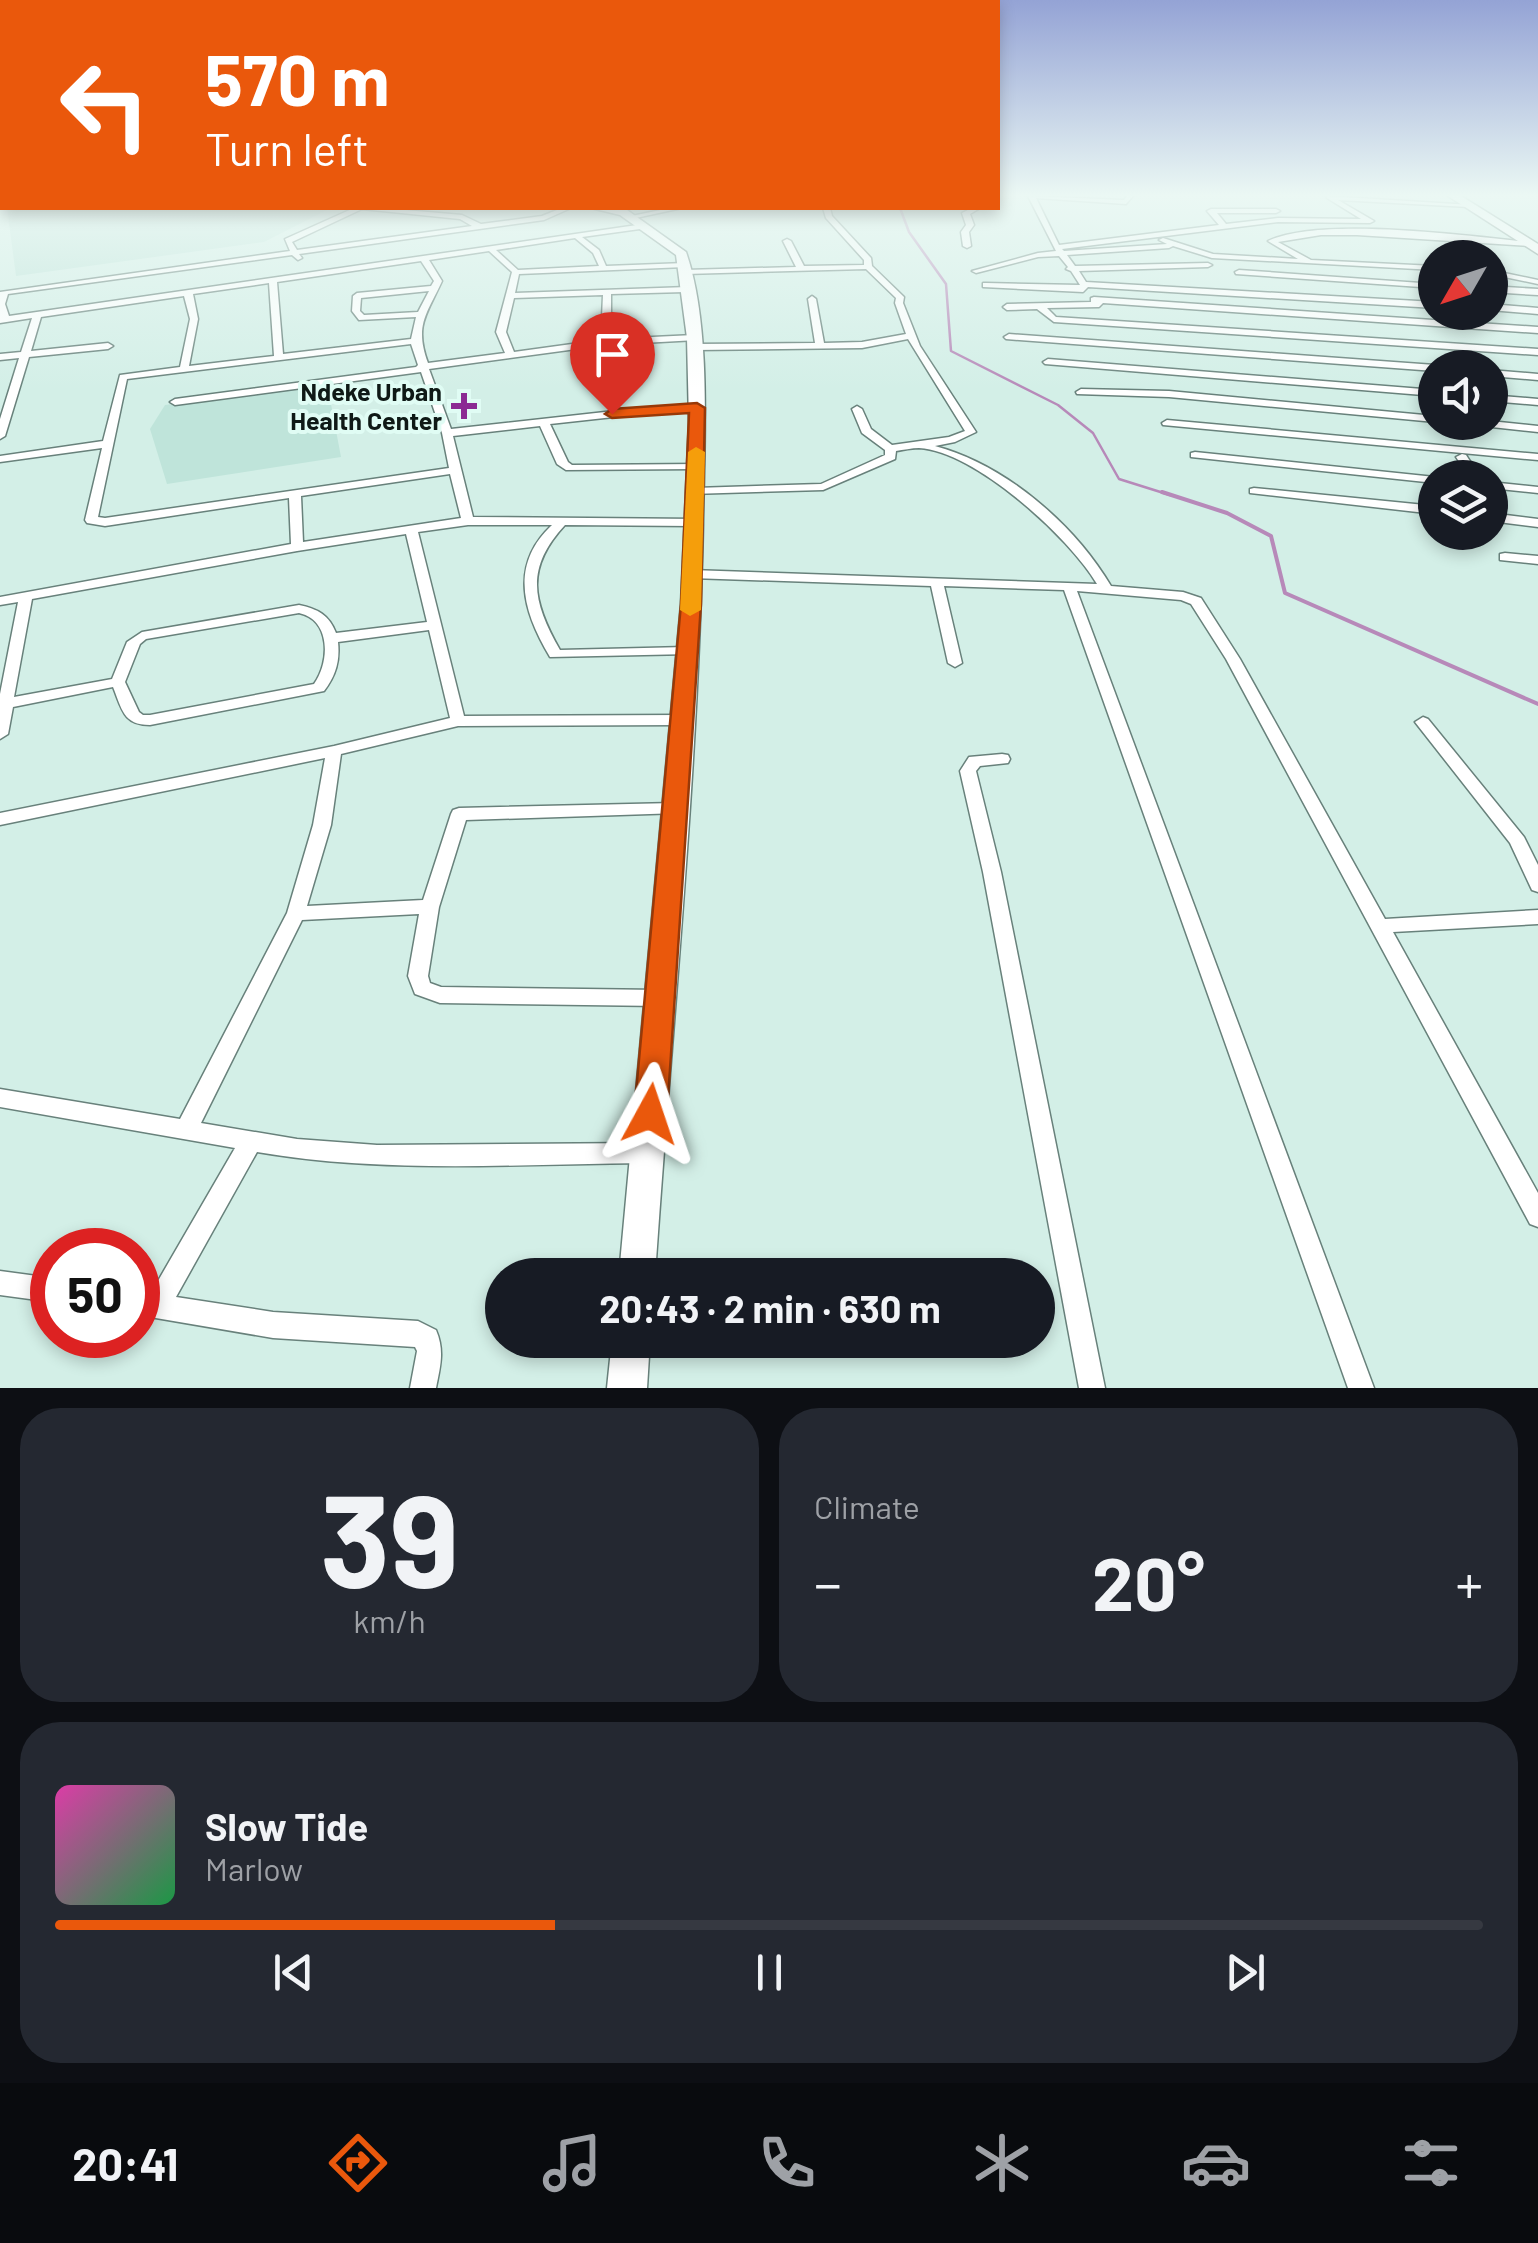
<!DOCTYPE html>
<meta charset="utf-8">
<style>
:root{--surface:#171b24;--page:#242831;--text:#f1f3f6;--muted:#9ea1a6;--line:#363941;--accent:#ea580c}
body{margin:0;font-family:Barlow,sans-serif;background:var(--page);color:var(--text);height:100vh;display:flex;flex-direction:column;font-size:38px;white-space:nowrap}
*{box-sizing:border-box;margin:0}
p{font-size:32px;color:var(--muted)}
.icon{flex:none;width:55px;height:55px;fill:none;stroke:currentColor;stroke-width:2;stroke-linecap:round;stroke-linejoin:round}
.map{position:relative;height:1388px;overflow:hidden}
.drawer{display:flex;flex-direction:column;gap:20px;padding:20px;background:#0d0f14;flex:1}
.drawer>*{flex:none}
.guide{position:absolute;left:0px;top:0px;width:1000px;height:210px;box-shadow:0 5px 15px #0003;background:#ea580c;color:#fff;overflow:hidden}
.needle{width:65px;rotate:231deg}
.tools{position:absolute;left:1418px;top:240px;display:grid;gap:20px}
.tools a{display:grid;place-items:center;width:90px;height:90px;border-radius:50%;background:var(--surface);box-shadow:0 5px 15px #0003;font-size:50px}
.speed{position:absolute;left:30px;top:1228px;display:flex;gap:20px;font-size:50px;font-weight:700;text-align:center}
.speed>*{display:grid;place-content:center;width:130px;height:130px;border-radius:50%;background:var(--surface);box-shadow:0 5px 15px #0003;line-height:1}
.speed .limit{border:15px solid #d22;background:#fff;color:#111}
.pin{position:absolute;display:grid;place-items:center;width:85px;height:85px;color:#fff;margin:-102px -42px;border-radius:50% 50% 50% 0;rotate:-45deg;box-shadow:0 0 10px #0007}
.pin .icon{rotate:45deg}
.me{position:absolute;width:110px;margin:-55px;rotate:5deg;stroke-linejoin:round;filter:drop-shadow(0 0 8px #0008)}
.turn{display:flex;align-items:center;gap:35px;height:210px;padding:0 40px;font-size:45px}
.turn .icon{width:130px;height:130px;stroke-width:2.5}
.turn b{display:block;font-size:70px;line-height:85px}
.big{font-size:75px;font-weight:700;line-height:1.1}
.drawer .card{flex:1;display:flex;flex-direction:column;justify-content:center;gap:15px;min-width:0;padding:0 35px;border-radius:40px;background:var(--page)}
.drawer .dial{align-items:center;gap:0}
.dial b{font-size:130px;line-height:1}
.song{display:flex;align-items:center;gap:30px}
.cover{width:120px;height:120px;border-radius:15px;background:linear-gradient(135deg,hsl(320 70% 55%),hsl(140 70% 35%))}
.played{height:10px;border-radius:5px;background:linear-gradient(90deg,var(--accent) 35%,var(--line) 35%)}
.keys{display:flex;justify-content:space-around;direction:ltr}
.heat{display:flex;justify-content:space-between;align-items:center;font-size:55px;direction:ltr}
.drawer .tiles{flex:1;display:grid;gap:20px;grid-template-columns:1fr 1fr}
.card:last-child{grid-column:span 2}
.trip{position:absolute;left:485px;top:1258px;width:570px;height:100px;border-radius:50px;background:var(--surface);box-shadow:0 5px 15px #0003;font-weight:700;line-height:100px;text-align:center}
.tabs{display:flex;height:160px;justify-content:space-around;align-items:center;background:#090b0e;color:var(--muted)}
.tabs .icon{width:70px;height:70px}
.tabs .on{color:var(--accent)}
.tabs b{font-size:45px;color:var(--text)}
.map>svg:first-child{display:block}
.built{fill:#bfe4da}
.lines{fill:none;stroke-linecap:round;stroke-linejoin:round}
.stream-far1{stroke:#b789b9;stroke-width:2.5}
.stream{stroke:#b789b9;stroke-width:4}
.minor-casing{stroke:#68817b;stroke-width:3}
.secondary-casing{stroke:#68817b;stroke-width:3}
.trunk-casing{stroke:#68817b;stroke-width:3}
.minor{fill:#fff;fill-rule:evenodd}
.secondary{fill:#fff;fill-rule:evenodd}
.trunk{fill:#fff;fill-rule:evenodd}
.route{fill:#ea580c;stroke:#983908;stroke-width:2.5}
.slow{fill:#f59e0b}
.poi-dot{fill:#8b2a93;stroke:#e0fcf4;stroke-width:4}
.labels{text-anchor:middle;stroke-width:8;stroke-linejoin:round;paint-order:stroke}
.far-poi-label{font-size:25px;font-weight:bold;fill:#0f1916;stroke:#e0fcf4;text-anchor:end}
</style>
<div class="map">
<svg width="1538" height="1388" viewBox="0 0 1538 1388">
<rect width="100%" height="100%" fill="#d3efe7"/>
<path class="built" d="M7 208H331L264 242 16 276Z
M327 383 341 457 167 484 150 429 165 405Z"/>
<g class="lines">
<path class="stream-far1" d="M900 208 909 232 946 284 951 351 1058 405 1093 433 1119 479 1170 495"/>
<path class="stream" d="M1162 492 1227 513 1271 536 1285 593 1538 704"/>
<g class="minor-casing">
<path id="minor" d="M1028 196 1124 200 1127 196H1133L1126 204 1036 198 1059 245 1219 225 1207 211 1211 209H1276L1280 211 1276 213H1217L1226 224 1278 218 1361 219 1327 198 1326 196 1472 205 1469 207 1338 200 1374 221 1370 223 1278 222 1062 249 1064 251 1167 244 1159 240 1163 238 1213 254 1298 259 1268 241C1321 216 1467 236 1529 242L1533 244 1529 246 1357 235H1321L1278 242 1311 260 1435 266V270L1212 258 1173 246 1169 248 1067 255 1075 266 1208 263 1212 265 1208 267 1079 271 1086 282 1435 302V308L1088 287 1083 292 983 287V283H986L1080 285 1071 271 1066 269 1068 267 1059 256 1038 257 976 273 972 271 1038 253 1056 251Z
M0 199H2V203H0Z
M354 208H382L462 215 481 224 542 216 562 208H571L544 220 299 254 302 258 298 260 292 255 8 294 5 304 9 316 644 224 647 228 582 237 599 250 606 266 685 263 689 265 685 267 519 274 515 293 688 287 689 289 685 292 611 294V339L694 335 697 336V340L606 345 429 369 451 429 641 408 701 406 702 408 697 411 641 414 550 424 568 462 572 465 700 464V468L696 469 566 470 557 464 540 426 453 436 473 517 697 519 699 522 693 526 565 525C525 568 532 601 560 650L686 647 693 651 691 654 550 657C523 612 509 565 552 525H468L418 532 464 716 681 715 689 720 681 725 458 726 341 754 331 825 307 906 423 900 451 814 453 810 459 808 674 803 680 805 682 809 680 813 466 820 439 907 428 976 430 983 441 987 660 990 667 992 670 998 667 1004 660 1006 440 1003 415 994 408 976 419 914 302 920 201 1123 297 1139 377 1145 646 1143 654 1146 657 1153 654 1160 646 1163C517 1164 384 1174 257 1152L176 1297 273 1312 418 1321 436 1330C445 1351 440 1367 436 1388H410L417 1351 415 1347 273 1338 138 1315V1291L151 1293 235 1148 0 1107V1089L180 1119 287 913 313 825 325 758 0 825V813L334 746 450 718 429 630 338 642C340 661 336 675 324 691L150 725C123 725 122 709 113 687L13 707 8 734 0 739V694L18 602 0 605V597L291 544 289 498 105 526 87 523 85 520 102 448 0 462V456L103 441 120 375 180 367 190 319 184 296 41 317 31 351 108 343 113 346 108 349 29 357 5 436 0 439V419L19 358 0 360V354L21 352 32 318 0 323V292L290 251 285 239ZM362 209 460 219 472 226 297 250 292 242ZM575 238 593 253 599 266 518 270 496 250ZM489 251 512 272 496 332 505 353 428 363C414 325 427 314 442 281L429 260ZM421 261 434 281 431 286 357 293 353 296 352 311 359 320 416 317 411 339 283 354 277 282ZM269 283 274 356 189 366 198 319 193 294ZM429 291 418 312 364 315 360 311 361 298ZM603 295 601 340 514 352 506 332 514 298ZM411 344 418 365 416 367 175 399 170 402 175 405 421 372 442 433 449 468 105 518 98 517 127 379ZM450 474 461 518 303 542 301 496ZM406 534 427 622 336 633C329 615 318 609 299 605L142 632 127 642 112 679 14 697 32 599 297 551ZM299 613C331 620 330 662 314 684L150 715H143L139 712 125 682 140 644 146 639Z
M670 208H682L631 219 627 217Z
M823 208H830L832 216 871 258 872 266 904 297 903 303 920 346 976 432 955 442 935 446C1006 465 1074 524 1111 586L1183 592 1201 598 1240 659 1385 919 1538 910V924L1393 932 1538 1193V1227L1530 1224 1226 659 1191 604 1181 600 1077 591 1374 1388H1348L1064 590 944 586 962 663 955 667 948 663 931 586 691 578 684 574 691 570 1097 584C1069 537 975 451 919 448 912 448 903 450 896 451L895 459 823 490 691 494 689 492 695 488 821 484 885 455V450L862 433 852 409 857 406 862 409 871 429 892 445 949 437 965 431 908 339 862 348 694 350 689 347 694 344 815 343 808 299 812 296 816 299 824 343 862 342 906 334 895 303 896 298 866 269 685 274 681 272 685 270 796 267 783 241 787 239 791 241 804 266 864 265V260L826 218Z
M972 208H980L970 214 974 225 969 232 971 246 967 248 963 246 961 232 966 225 962 213Z
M1239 270 1435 284V288L1236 274 1235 272Z
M1490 270 1538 280V284L1490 274Z
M1490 286 1538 289V295L1490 292Z
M1094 297 1538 327V333L1103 303 1099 307 1047 308 1056 317 1538 349V355L1054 322 1037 309 1007 310 1003 307 1007 304 1091 302V298Z
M1490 304 1538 308V314L1490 310Z
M1009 334 1435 365 1439 368H1435V371L1006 339 1004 337Z
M1048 359 1435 390V396L1045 364 1043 362Z
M1490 370 1538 374V380L1490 376Z
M1081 389 1169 391 1435 416V422L1169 397 1077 394 1076 392Z
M1490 395 1538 399V405L1490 401Z
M1167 420 1538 454V460L1163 425 1162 423Z
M1490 421 1538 426V432L1473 425 1468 422Z
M1195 452 1435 477 1439 478H1435V483L1191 457V453Z
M1462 454 1466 455 1481 478H1470L1456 457Z
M1490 482 1538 487V493L1490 488Z
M1254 488 1435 506V514L1250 493V489Z
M1490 513 1538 519V527L1490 521Z
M1505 553 1538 556V564L1500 560V554Z
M1423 717 1428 719 1524 837 1538 865V892L1532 890 1510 843 1415 722Z
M1002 754 1008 755 1010 759 1008 763 980 766 976 771 1001 872 1105 1388H1079L983 872 960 771 969 757Z
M0 1271 52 1278V1302L0 1295Z"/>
</g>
<g class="secondary-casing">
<path id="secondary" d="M591 208 627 210 686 252C712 326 704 445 703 524 698 774 672 1025 655 1275H619L681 604 689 423 687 338 676 255 620 215Z
M612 1340H650L647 1388H607Z"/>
</g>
<g class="trunk-casing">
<path id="trunk" d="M1448 196H1461L1538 244V254Z"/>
</g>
<use href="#minor" class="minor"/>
<use href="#secondary" class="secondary"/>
<use href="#trunk" class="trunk"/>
</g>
<linearGradient id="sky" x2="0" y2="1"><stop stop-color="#94a3d5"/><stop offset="0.5" stop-color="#ebf8f4"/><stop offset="1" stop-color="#ebf8f4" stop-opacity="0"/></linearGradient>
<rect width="1538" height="390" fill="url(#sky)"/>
<path class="route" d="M697 403 705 408 701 604 667 1114 662 1124 650 1129 639 1124 634 1114 681 604 689 413 612 418 605 414 612 409Z"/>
<path class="slow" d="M696 447 705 452 701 610 690 616 680 610 688 452Z"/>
<path class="poi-dot" d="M459 391h10v10h10v10h-10v10h-10v-10h-10v-10h10z"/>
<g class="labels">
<g class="far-poi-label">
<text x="442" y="401">Ndeke Urban<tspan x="442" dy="29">Health Center</tspan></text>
</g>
</g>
</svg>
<div class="tools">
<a><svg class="needle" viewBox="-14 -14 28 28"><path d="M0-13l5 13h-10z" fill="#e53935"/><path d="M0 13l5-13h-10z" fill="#9ea1a6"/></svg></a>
<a><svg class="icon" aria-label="sound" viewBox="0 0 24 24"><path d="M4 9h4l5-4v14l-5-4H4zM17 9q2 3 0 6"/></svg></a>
<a><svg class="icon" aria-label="layers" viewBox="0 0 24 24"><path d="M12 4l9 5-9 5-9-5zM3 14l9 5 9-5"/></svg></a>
</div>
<div class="speed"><div class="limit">50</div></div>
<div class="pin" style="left:612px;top:414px;background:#d93025"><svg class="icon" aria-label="arrive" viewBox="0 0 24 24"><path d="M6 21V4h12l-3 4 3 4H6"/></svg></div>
<svg class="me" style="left:650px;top:1114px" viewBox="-20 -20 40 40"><path d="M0-17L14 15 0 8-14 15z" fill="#ea580c" stroke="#fff" stroke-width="4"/></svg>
<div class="trip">20:43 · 2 min · 630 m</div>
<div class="guide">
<div class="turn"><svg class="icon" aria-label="left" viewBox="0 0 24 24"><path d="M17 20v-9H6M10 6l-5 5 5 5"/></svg><div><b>570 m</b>Turn left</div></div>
</div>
</div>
<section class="drawer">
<div class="tiles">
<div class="card dial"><b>39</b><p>km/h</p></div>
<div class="card"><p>Climate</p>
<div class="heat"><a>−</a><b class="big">20°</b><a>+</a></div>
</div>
<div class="card">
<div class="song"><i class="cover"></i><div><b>Slow Tide</b><p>Marlow</p></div></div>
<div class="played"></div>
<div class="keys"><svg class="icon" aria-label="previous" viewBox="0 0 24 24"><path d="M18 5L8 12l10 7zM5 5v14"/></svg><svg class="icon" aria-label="pause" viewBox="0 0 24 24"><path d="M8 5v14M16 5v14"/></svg><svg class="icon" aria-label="next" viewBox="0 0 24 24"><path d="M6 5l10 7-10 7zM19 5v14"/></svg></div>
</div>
</div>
</section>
<nav class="tabs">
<b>20:41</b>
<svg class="icon on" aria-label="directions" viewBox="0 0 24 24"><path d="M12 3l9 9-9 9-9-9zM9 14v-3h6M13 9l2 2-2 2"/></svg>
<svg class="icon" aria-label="music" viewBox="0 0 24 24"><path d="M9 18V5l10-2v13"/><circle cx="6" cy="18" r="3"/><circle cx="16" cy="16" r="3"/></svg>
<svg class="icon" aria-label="phone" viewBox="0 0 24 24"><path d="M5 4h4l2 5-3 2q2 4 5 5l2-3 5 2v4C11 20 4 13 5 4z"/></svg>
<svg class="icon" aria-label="climate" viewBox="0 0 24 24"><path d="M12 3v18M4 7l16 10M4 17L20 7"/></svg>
<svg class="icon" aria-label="car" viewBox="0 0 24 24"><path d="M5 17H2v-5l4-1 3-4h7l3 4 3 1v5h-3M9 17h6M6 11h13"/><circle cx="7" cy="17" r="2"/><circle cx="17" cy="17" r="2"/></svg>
<svg class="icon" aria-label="filters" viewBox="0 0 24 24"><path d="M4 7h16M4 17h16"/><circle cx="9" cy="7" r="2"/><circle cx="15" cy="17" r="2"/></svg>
</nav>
